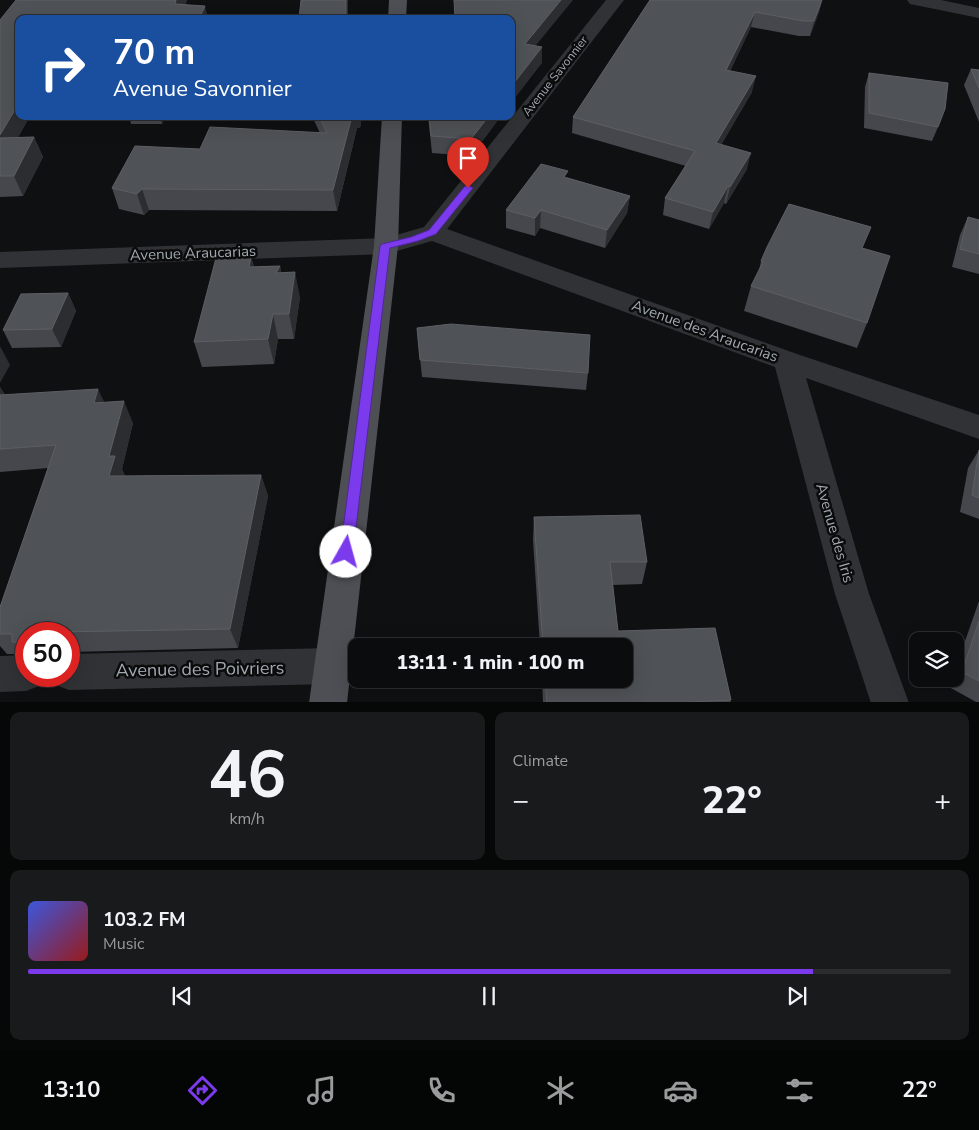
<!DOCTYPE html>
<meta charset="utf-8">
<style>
:root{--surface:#0b0c0d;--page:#191a1b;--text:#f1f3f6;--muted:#9a9b9d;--line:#2b2c2e;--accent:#7c3aed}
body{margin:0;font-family:"Nunito Sans",sans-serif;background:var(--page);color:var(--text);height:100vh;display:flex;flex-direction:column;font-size:19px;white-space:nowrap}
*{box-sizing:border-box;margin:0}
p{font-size:16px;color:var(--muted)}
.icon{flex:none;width:28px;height:28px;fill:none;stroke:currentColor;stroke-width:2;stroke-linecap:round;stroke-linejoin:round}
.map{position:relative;height:702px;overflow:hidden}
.sheet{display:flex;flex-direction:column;gap:10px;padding:10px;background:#060707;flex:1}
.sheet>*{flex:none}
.hud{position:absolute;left:15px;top:15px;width:500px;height:105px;border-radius:10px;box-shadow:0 5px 20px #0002,0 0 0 1px var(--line);background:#1a4fa0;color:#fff;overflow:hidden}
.buttons{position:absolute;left:909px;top:632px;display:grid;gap:10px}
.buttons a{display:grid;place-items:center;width:55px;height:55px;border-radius:10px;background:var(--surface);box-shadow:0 5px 20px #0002,0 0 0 1px var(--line);font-size:25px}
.speed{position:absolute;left:15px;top:622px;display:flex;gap:10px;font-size:25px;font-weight:700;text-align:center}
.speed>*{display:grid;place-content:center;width:65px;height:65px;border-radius:50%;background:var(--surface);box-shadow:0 5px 20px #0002,0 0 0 1px var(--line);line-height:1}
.speed .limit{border:8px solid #d22;background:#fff;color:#111}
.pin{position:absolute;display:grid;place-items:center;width:42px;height:42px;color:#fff;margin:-51px -21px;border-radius:50% 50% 50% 0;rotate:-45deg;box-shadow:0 0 5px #0007}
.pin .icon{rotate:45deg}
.me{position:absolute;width:55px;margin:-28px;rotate:7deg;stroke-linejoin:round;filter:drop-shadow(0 0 4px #0008)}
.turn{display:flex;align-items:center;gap:18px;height:105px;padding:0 15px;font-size:22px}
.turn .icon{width:65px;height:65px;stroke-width:2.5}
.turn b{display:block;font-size:35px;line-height:42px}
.big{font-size:38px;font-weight:800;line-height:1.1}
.sheet .widget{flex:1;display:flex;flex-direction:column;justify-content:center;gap:8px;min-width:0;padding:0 18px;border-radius:10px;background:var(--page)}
.sheet .dial{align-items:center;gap:0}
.dial b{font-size:65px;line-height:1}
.song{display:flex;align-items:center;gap:15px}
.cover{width:60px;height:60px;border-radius:8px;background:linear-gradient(135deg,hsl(230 70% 55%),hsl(0 70% 35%))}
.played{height:5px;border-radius:2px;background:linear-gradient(90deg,var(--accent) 85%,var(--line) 85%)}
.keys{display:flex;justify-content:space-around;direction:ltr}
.heat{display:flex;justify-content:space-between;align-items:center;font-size:28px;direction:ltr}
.sheet .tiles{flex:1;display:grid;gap:10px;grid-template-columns:1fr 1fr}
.widget:last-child{grid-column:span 2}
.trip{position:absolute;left:348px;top:638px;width:285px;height:50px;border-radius:10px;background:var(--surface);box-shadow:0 5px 20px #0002,0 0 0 1px var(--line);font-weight:800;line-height:50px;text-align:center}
.menu{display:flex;height:80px;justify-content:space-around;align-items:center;background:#040505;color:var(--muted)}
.menu .icon{width:35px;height:35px}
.menu .current{color:var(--accent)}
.menu b{font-size:22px;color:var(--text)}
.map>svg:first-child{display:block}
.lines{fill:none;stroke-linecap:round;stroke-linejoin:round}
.minor{fill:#313235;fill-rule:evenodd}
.major{fill:#4d4f54;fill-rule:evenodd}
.wall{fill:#45474c}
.shaded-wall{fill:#2b2d30}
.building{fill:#4f5256;stroke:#5c5f64}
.route{fill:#7c3aed;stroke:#51269a}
.labels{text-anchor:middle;stroke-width:5;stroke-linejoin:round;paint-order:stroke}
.far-street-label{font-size:12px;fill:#a1a8b0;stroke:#0a0b0b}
.street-label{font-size:15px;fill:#a1a8b0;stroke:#0a0b0b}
.near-street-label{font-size:18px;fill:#a1a8b0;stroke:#0a0b0b}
</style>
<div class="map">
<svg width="979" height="703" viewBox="0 0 979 703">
<rect width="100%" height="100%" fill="#0f1011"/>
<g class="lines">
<path class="minor" d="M606 0H624L447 229 797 354 979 415V439L806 378 869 594 909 703H871L835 594 775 367 432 241 386 254 0 268V252L386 238 424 227Z
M907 0H941L979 8V18L910 4Z
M332 648 345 654 350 666 345 678 332 684 69 690 56 685 52 676H69V654Z
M26 655V676H43L39 686 26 691 0 692V656Z"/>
<path class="major" d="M389 0H407L406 19H388Z
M382 116H402L398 246 347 703H309L374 246Z"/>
</g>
<path class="wall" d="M16 0H187L185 5 19 19V116H30L18 137H34L43 157 23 196 0 197V20Z
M650 0H822L819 12 810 36H799L751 27 730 71 752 92 721 145 747 169 726 204 724 203 709 229 663 215 665 198 686 166 572 133 573 117Z
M971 69 979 70V122L964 85Z
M869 73 938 127 932 141 864 128 865 87Z
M129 116H165L162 124H131Z
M312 116H362L360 128H357L337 211 149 210 144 215 119 209 112 188 200 149 320 133Z
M428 116H501L471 156 432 153Z
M568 178 630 196 627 213 605 248 540 228 535 236 506 228V210Z
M968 217 979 220V274L952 267 960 235Z
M863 248 867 323 857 348 744 311 751 286 759 271 761 261Z
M251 257 254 267 280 266 281 272 300 297 294 339H278L274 364 202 367 194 342Z
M68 293 76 311 61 347 12 348 3 330Z
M417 328 588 373 586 390 422 377Z
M0 387 5 395 104 402 133 423 122 469 125 476 261 475 268 496 238 648 69 652V653V634H26V660L21 654H7L0 646V607L48 468 0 472Z
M979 450V519L960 512 968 468Z
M534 517 647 562 642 584 613 585 618 631 731 700 730 703H543L542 679H624V646H540L533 540Z
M979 601V703H978L949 687 952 679H955V670Z"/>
<path class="shaded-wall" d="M176 0H187L181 19 175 4Z
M346 0H348V19H346Z
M561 0H573L524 60 525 44Z
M822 0 819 12 810 36 814 21Z
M205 6 208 19H199Z
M755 12 751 27 723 86 726 70Z
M542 47V63L511 103V87Z
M756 76 752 92 712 160 716 143Z
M19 103V116H30L7 158 0 142V135Z
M159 116H165L162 124Z
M352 116H362L360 128H357L337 211 333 190Z
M489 116H501L471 156V139Z
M34 137 43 157 23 196 14 176Z
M751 153 747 169 726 204 730 187Z
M728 186 724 203 709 229 713 212Z
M142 189 149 210 144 215 137 194Z
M630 196 627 213 605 248 607 230Z
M541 210 540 228 535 236V218Z
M251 257 257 281 249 267Z
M280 266 285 291 276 273Z
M295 272 300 297 294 339 289 314Z
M68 293 76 311 61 347 52 329Z
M273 314 278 339 274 364 268 339Z
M0 346 10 365 0 383Z
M0 387 11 406 0 409Z
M98 389 109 412 94 403Z
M124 401 133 423 122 469 126 478 109 476V456Z
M261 475 268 496 238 648 230 629Z"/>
<path class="building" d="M16 0H176L175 4 205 6 199 19H19V103L0 135V20Z
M301 0H346V19H299Z
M454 0H561L525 44 542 47 511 87V19H455Z
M650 0H822L814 21H803L755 12 726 70 756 76 716 143 751 153 730 187 728 186 713 212 665 198 695 151 573 117Z
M971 69 979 70V88Z
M869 73 948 83 945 109 938 127 869 113Z
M319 116H352L333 190 142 189 137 194 112 188 135 146 200 149 210 127 327 133Z
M429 116H489L471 139 431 136Z
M34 137 14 176H0V138Z
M541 164 568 171 564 177 630 196 607 230 541 210 535 218 506 210Z
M789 204 871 227 862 248 890 256 867 323 751 286 763 262 761 261 767 247Z
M968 217 979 220V254L960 249Z
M251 257 249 267 280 266 276 273 295 272 289 314H273L268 339 194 342 216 258Z
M68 293 52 329 3 330 21 294Z
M451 324 590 335 588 373 420 360 417 328Z
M98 389 94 403 124 401 109 456H115L109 476 261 475 230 629 55 632 54 634H26V642H12V634H0V607L56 445 0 449V395Z
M979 450V498L972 495Z
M640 515 647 562H610L618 631 715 628 731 700 671 703H547L545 679H624V646H543L534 517Z
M979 621V681L962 672Z"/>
<path class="route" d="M468 185 473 188 436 234 418 241 390 248 353 552 351 556 346 558 342 556 340 552 380 246 382 244 411 237 429 230 465 186Z"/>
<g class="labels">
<g class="far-street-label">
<text transform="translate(555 76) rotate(-52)" y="4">Avenue Savonnier</text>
</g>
<g class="street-label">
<text transform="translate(193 253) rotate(-2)" y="5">Avenue Araucarias</text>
<text transform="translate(705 331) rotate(20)" y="5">Avenue des Araucarias</text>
<text transform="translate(835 533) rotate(74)" y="5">Avenue des Iris</text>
</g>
<g class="near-street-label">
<text transform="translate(200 669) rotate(-1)" y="6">Avenue des Poivriers</text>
</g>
</g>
</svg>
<div class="buttons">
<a><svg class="icon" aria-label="layers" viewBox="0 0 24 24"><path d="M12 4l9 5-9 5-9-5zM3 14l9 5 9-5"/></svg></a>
</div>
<div class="speed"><div class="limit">50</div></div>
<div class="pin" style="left:468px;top:188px;background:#d93025"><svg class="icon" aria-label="arrive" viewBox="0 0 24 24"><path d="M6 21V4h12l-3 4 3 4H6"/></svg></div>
<svg class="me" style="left:346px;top:552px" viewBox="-20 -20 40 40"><circle r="19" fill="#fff"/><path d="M0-13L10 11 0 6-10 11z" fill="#7c3aed"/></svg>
<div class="trip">13:11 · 1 min · 100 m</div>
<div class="hud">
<div class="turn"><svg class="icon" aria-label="right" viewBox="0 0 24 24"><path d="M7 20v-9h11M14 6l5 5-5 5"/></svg><div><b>70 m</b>Avenue Savonnier</div></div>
</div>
</div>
<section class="sheet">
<div class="tiles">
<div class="widget dial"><b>46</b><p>km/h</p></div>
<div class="widget"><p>Climate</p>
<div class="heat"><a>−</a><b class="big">22°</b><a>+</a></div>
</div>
<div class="widget">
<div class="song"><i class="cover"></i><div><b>103.2 FM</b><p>Music</p></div></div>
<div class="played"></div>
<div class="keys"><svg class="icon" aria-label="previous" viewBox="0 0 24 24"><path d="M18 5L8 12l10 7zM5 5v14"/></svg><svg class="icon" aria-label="pause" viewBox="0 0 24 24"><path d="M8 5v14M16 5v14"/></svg><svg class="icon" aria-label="next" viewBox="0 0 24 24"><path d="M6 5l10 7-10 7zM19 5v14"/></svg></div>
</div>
</div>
</section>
<nav class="menu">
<b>13:10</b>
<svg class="icon current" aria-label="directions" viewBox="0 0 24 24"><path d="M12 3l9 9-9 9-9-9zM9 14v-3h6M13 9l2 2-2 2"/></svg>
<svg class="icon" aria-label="music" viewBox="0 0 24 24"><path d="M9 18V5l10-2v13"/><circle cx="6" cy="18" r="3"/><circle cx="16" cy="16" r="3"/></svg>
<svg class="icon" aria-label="phone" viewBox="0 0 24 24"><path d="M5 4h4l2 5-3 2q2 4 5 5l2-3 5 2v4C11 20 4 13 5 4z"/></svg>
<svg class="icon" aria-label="climate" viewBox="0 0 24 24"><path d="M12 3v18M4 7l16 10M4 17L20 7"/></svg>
<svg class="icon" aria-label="car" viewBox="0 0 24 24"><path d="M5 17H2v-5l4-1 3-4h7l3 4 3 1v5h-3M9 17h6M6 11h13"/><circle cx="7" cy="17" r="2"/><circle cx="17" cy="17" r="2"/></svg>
<svg class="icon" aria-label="filters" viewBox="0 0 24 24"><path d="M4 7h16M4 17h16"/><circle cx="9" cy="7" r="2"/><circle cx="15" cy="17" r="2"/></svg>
<b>22°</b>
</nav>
